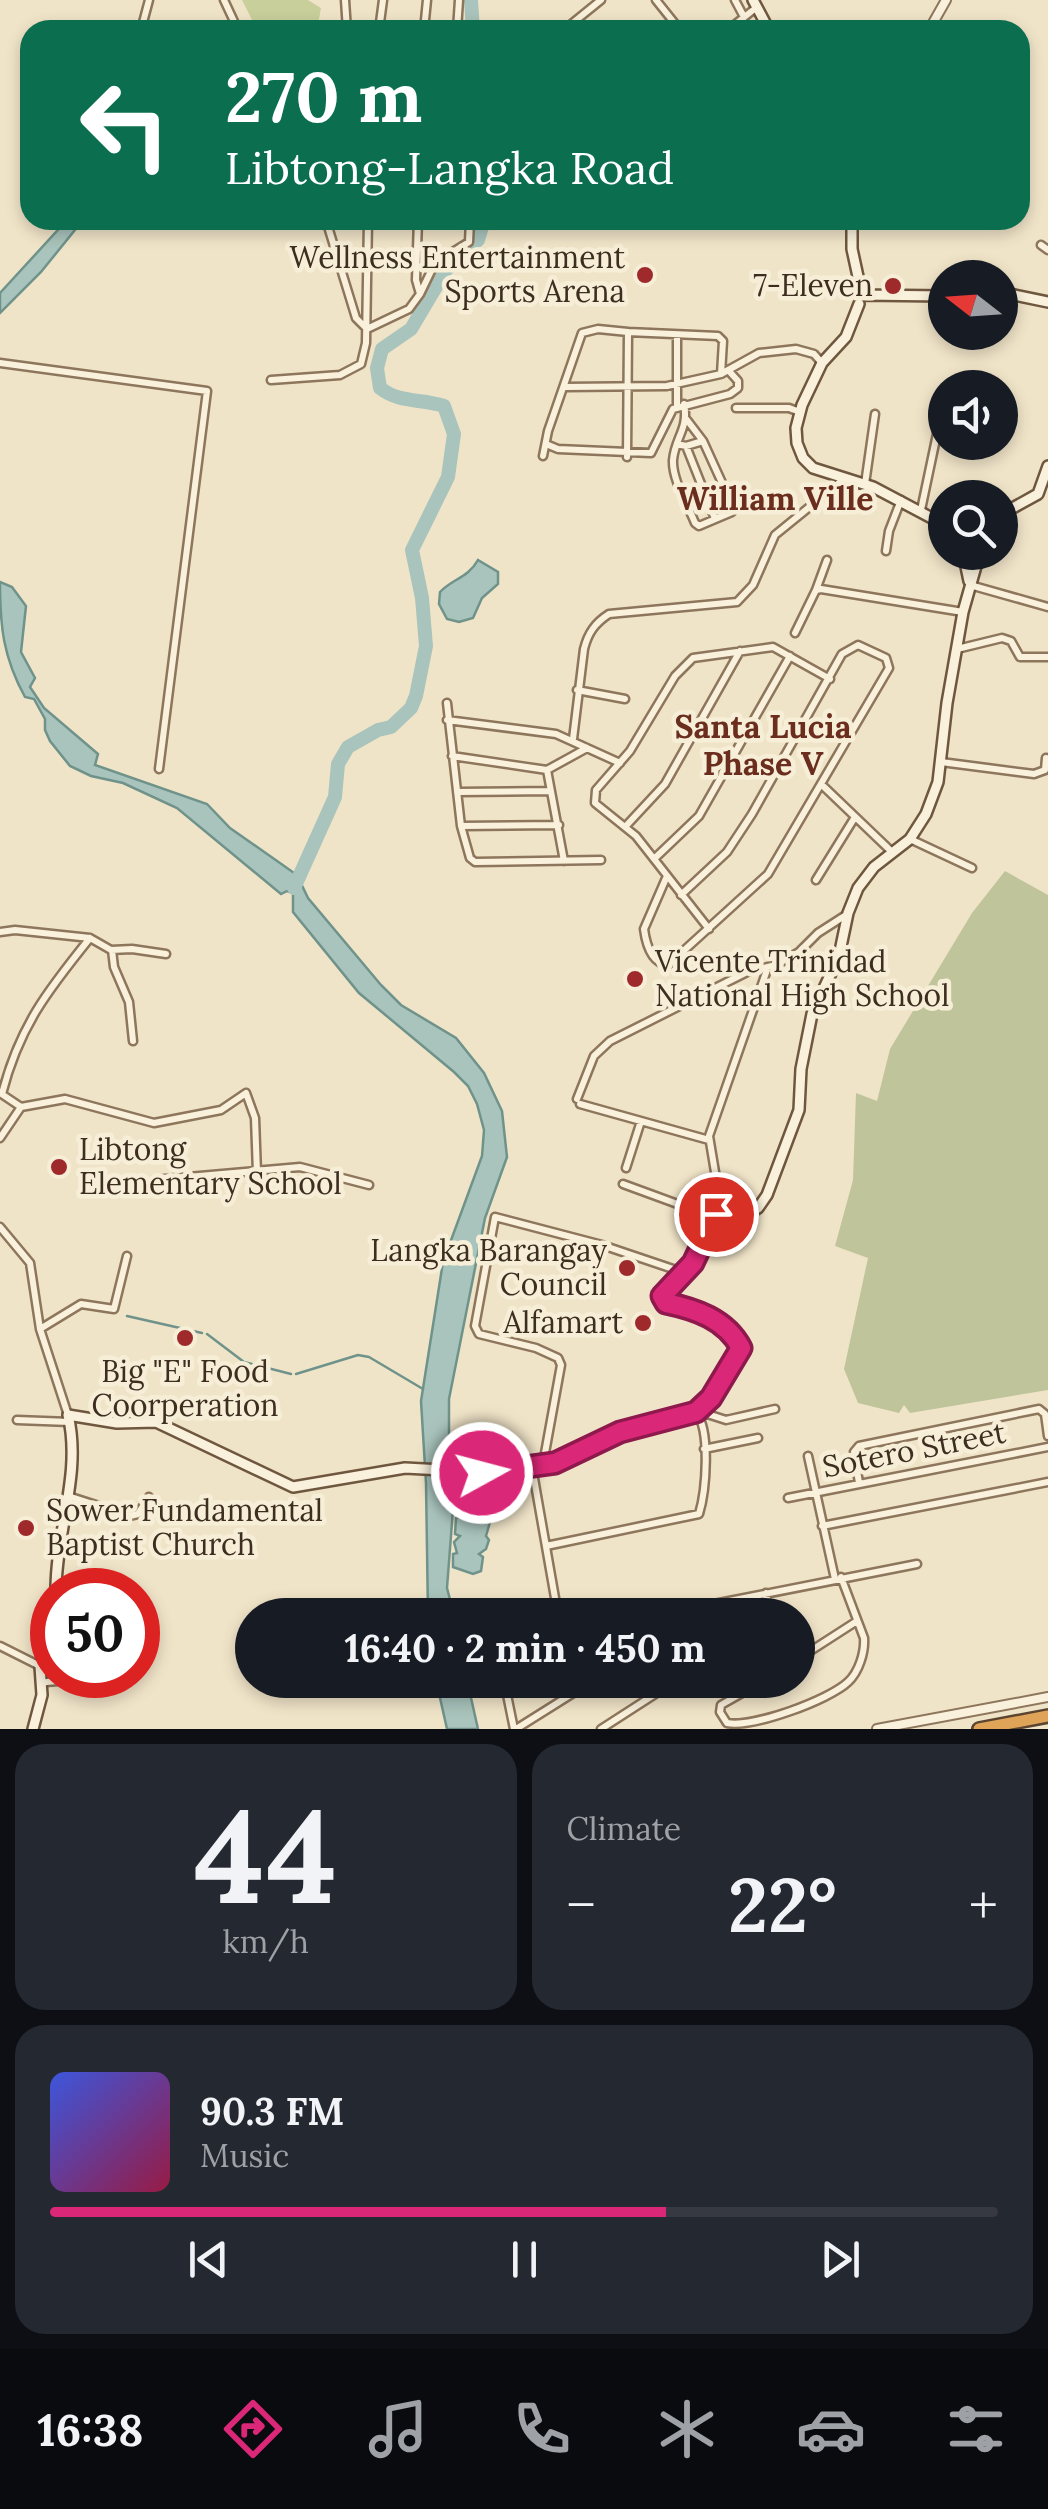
<!DOCTYPE html>
<meta charset="utf-8">
<style>
:root{--surface:#171b24;--page:#242831;--text:#f1f3f6;--muted:#9ea1a6;--line:#363941;--accent:#db2777}
body{margin:0;font-family:Lora,serif;background:var(--page);color:var(--text);height:100vh;display:flex;flex-direction:column;font-size:38px;white-space:nowrap}
*{box-sizing:border-box;margin:0}
p{font-size:32px;color:var(--muted)}
.icon{flex:none;width:55px;height:55px;fill:none;stroke:currentColor;stroke-width:2;stroke-linecap:round;stroke-linejoin:round}
.map{position:relative;height:1729px;overflow:hidden}
.drawer{display:flex;flex-direction:column;gap:15px;padding:15px;background:#0d0f14;flex:1}
.drawer>*{flex:none}
.guide{position:absolute;left:20px;top:20px;width:1010px;height:210px;border-radius:30px;box-shadow:0 5px 15px #0003;background:#0b6e4f;color:#fff;overflow:hidden}
.needle{width:65px;rotate:287deg}
.buttons{position:absolute;left:928px;top:260px;display:grid;gap:20px}
.buttons a{display:grid;place-items:center;width:90px;height:90px;border-radius:50%;background:var(--surface);box-shadow:0 5px 15px #0003;font-size:50px}
.speed{position:absolute;left:30px;top:1568px;display:flex;gap:20px;font-size:50px;font-weight:700;text-align:center}
.speed>*{display:grid;place-content:center;width:130px;height:130px;border-radius:50%;background:var(--surface);box-shadow:0 5px 15px #0003;line-height:1}
.speed .limit{border:15px solid #d22;background:#fff;color:#111}
.pin{position:absolute;display:grid;place-items:center;width:85px;height:85px;color:#fff;margin:-42px;border:5px solid #fff;border-radius:50%;box-shadow:0 2px 10px #0007}
.me{position:absolute;width:110px;margin:-55px;rotate:83deg;stroke-linejoin:round;filter:drop-shadow(0 0 8px #0008)}
.turn{display:flex;align-items:center;gap:35px;height:210px;padding:0 40px;font-size:45px}
.turn .icon{width:130px;height:130px;stroke-width:2.5}
.turn b{display:block;font-size:70px;line-height:85px}
.big{font-size:75px;font-weight:700;line-height:1.1}
.drawer .widget{flex:1;display:flex;flex-direction:column;justify-content:center;gap:15px;min-width:0;padding:0 35px;border-radius:30px;background:var(--page)}
.drawer .dial{align-items:center;gap:0}
.dial b{font-size:130px;line-height:1}
.song{display:flex;align-items:center;gap:30px}
.cover{width:120px;height:120px;border-radius:15px;background:linear-gradient(135deg,hsl(230 70% 55%),hsl(340 70% 35%))}
.played{height:10px;border-radius:5px;background:linear-gradient(90deg,var(--accent) 65%,var(--line) 65%)}
.keys{display:flex;justify-content:space-around;direction:ltr}
.heat{display:flex;justify-content:space-between;align-items:center;font-size:55px;direction:ltr}
.drawer .tiles{flex:1;display:grid;gap:15px;grid-template-columns:1fr 1fr}
.widget:last-child{grid-column:span 2}
.trip{position:absolute;left:235px;top:1598px;width:580px;height:100px;border-radius:50px;background:var(--surface);box-shadow:0 5px 15px #0003;font-weight:700;line-height:100px;text-align:center}
.menu{display:flex;height:160px;justify-content:space-around;align-items:center;background:#090b0e;color:var(--muted)}
.menu .icon{width:70px;height:70px}
.menu .on{color:var(--accent)}
.menu b{font-size:45px;color:var(--text)}
.map>svg:first-child{display:block}
.green{fill:#c9cf9b}
.cemetery{fill:#bfc49a}
.water{fill:#a9c4bc;stroke:#6f938a;stroke-width:2.5}
.lines{fill:none;stroke-linecap:round;stroke-linejoin:round}
.stream{stroke:#6f938a;stroke-width:2.5}
.river{stroke:#a9c4bc;stroke-width:14}
.minor-casing{stroke:#8d765c;stroke-width:11}
.tertiary-casing{stroke:#8d765c;stroke-width:12}
.secondary-casing{stroke:#6f573f;stroke-width:14}
.motorway-casing{stroke:#5b4430;stroke-width:16}
.minor{stroke:#faf1dc;stroke-width:6}
.tertiary{stroke:#faf1dc;stroke-width:8}
.secondary{stroke:#faf1dc;stroke-width:9}
.motorway{stroke:#e0a458;stroke-width:11}
.route-casing{stroke:#8e194d;stroke-width:25}
.route{stroke:#db2777;stroke-width:18}
.poi-dot{fill:#9e2a2b;stroke:#f7eed8;stroke-width:4}
.labels{text-anchor:middle;stroke-width:9;stroke-linejoin:round;paint-order:stroke}
.poi-label{font-size:30px;fill:#3d2e20;stroke:#f7eed8;text-anchor:end}
.street-label{font-size:30px;fill:#3d2e20;stroke:#f7eed8}
.neighbourhood-label{font-size:32px;font-weight:bold;fill:#6b2e1e;stroke:#f7eed8}
</style>
<div class="map">
<svg width="1048" height="1729" viewBox="0 0 1048 1729">
<rect width="100%" height="100%" fill="#f0e4c8"/>
<path class="green" d="M242 0H308L321 8 317 30H257Z"/>
<path class="cemetery" d="M1005 871 1048 895V1390L910 1413 904 1405 899 1413 858 1403 844 1369 868 1258 835 1246 853 1180 856 1093 877 1101 890 1049 972 913Z"/>
<path class="water" d="M67 220H83L41 272 0 313V293Z
M478 560 498 572V584L482 598 473 618 459 622 447 619 439 604 440 592C452 579 468 578 478 560Z
M0 582 12 587 26 606 21 652 35 678 30 687 44 708 98 754 95 765 207 804 230 828 297 875 308 898 381 985 401 1005 456 1038 484 1073 502 1111 507 1157 485 1218 449 1399V1439L455 1483 447 1588 454 1615H428L426 1483 421 1401 443 1262 482 1156 484 1130 477 1104 468 1086 454 1072 359 993 293 912V893L287 891 281 894 177 808 123 783 91 776 70 766 50 741 45 730V719L34 699 25 697C3 657 0 626 0 582Z
M482 1514 490 1522 486 1536 489 1540 486 1549 479 1554 483 1557 481 1571 473 1574 453 1567V1554L457 1553 454 1542 460 1536 455 1534 456 1518Z
M436 1680H467L478 1729H447Z"/>
<g class="lines">
<path class="stream" d="M127 1316 202 1333
M207 1334 244 1362 291 1374
M296 1374 358 1355 369 1357 423 1389"/>
<path class="river" d="M471 0 473 30
M294 888 335 797 338 764 348 747 378 730 391 727 411 708 416 696 426 646 422 598 412 550 448 477 454 434 444 406C420 398 401 404 380 388L377 368 382 349 411 329 446 270 478 240 484 220"/>
<g class="minor-casing">
<path id="minor" d="M224 0 238 30
M345 0 347 30
M656 0 680 30
M735 0 744 17
M141 30 149 0
M379 30 383 0
M424 30 427 0
M457 30 459 0
M564 30 601 0
M728 30 757 7
M326 220 356 318 367 329
M418 220 416 280 420 294
M1041 245 1048 250
M367 329 409 309 420 294 435 263 469 242 470 220
M677 335V407
M0 363 207 391 159 769
M271 380 340 375 361 364 366 343 368 220
M565 387 667 386 721 374 759 353 796 349 814 354 822 363
M684 404C689 429 675 437 673 460 672 480 688 505 695 523L699 526 732 512 733 507 703 441 687 420
M736 408H789L800 412
M546 444 558 449 651 453 673 409 730 394 738 388V381L729 371
M677 444 686 446 703 441
M686 446 715 519
M543 456 548 431 582 333 598 329 628 332
M627 457 628 332 718 336 723 341 721 374
M865 484 875 414
M921 510 941 415
M886 551 889 531 901 500
M970 585 1048 607
M816 590 827 560
M795 633 816 590 821 589 963 612
M957 649 1002 638 1011 641 1020 657H1048
M577 690 625 699
M447 703 461 826 470 858 475 862 601 860
M447 720 556 734 620 763
M573 739 584 649C588 633 595 623 609 614L737 602 753 585 775 535 845 478
M452 756 547 770
M941 762 1034 774 1045 770 1046 758
M821 784 893 853
M457 792 550 791
M461 826 559 825
M625 827 665 784 740 651
M910 839 972 868
M654 859 699 816 790 656
M564 861 547 770 587 748
M667 876 644 929C646 944 651 963 668 965L768 874 889 668 886 658 858 645 842 654 752 814 727 852 681 895
M816 880 855 817
M709 929 636 836 595 803 596 790 630 751 675 676 693 658 773 647 830 679
M0 932 15 930 90 938 111 950 132 949 166 954
M112 950 114 967 129 1002 133 1041
M0 1093 21 1107 65 1099 154 1123 221 1110 246 1093 255 1118 257 1173
M2 1094C19 1027 48 990 90 938
M577 1099 594 1056 610 1041 747 972 776 965 799 952 818 933 846 915
M580 1104 709 1140
M0 1138 21 1107
M626 1168 641 1121
M154 1180 300 1167 369 1185
M623 1184 713 1217
M716 1214 717 1184 709 1136 768 967
M0 1227 30 1263 40 1329 68 1415
M40 1329 81 1304 114 1309 127 1256
M698 1411 726 1420 775 1409
M17 1420 70 1422
M704 1449 758 1438
M808 1456 835 1579
M543 1464 561 1365 558 1358 536 1348 479 1334 475 1326 495 1217 602 1245 685 1273
M532 1467 558 1615
M859 1483 854 1452 859 1446 1039 1409 1045 1414 1048 1436
M68 1496 130 1516 138 1514 149 1497
M788 1498 1048 1447
M822 1526 1048 1482
M546 1546 699 1514C706 1491 711 1431 696 1412
M766 1593 770 1615
M610 1610V1615
M694 1615 709 1605 917 1564
M0 1646 40 1666
M798 1659 857 1621
M504 1680 514 1729
M765 1680 721 1705 720 1712 727 1723C753 1728 829 1700 848 1682 859 1672 865 1652 864 1638L841 1577
M41 1683C70 1678 96 1683 125 1679L127 1675
M516 1729 594 1680
M601 1729 677 1680"/>
</g>
<g class="tertiary-casing">
<path id="tertiary" d="M929 30 946 0
M877 1729 1048 1697"/>
</g>
<g class="secondary-casing">
<path id="secondary" d="M753 0 769 30
M852 220V249L862 295 945 296
M1000 292 1048 302
M859 304 846 337 822 363 802 405 796 428 797 443 803 458 813 468 873 487 945 525
M1000 515 1038 494 1048 466
M963 552 969 581
M56 1590C56 1530 82 1474 68 1415L117 1423 156 1422 293 1487 405 1468 499 1473 555 1463 620 1431 696 1412 711 1398 741 1348C727 1319 694 1309 666 1303L663 1296 693 1263 713 1217 721 1213H750L758 1208 767 1195 799 1110 801 1069 812 1014 839 956 848 913 858 888 874 867 910 839 926 814 938 782 947 703 963 612 980 552
M33 1729 42 1695 40 1666 52 1625"/>
</g>
<g class="motorway-casing">
<path id="motorway" d="M979 1729 1048 1716"/>
</g>
<use href="#minor" class="minor"/>
<use href="#tertiary" class="tertiary"/>
<use href="#secondary" class="secondary"/>
<use href="#motorway" class="motorway"/>
</g>
<g class="lines">
<g class="route-casing">
<path id="route" d="M482 1473 555 1463 620 1432 696 1412 711 1398 741 1348C726 1319 695 1309 666 1303L662 1296 693 1263 716 1214"/>
</g>
<use href="#route" class="route"/>
</g>
<g class="poi-dot">
<circle cx="645" cy="275" r="10"/>
<circle cx="893" cy="286" r="10"/>
<circle cx="635" cy="979" r="10"/>
<circle cx="59" cy="1167" r="10"/>
<circle cx="627" cy="1268" r="10"/>
<circle cx="643" cy="1323" r="10"/>
<circle cx="185" cy="1338" r="10"/>
<circle cx="26" cy="1528" r="10"/>
</g>
<g class="labels">
<g class="poi-label">
<text x="625" y="268">Wellness Entertainment<tspan x="625" dy="34">Sports Arena</tspan></text>
<text x="873" y="296">7-Eleven</text>
<text x="655" y="972" text-anchor="start">Vicente Trinidad<tspan x="655" dy="34">National High School</tspan></text>
<text x="79" y="1160" text-anchor="start">Libtong<tspan x="79" dy="34">Elementary School</tspan></text>
<text x="607" y="1261">Langka Barangay<tspan x="607" dy="34">Council</tspan></text>
<text x="623" y="1333">Alfamart</text>
<text x="185" y="1382" text-anchor="middle">Big "E" Food<tspan x="185" dy="34">Coorperation</tspan></text>
<text x="46" y="1521" text-anchor="start">Sower Fundamental<tspan x="46" dy="34">Baptist Church</tspan></text>
</g>
<g class="street-label">
<text transform="translate(914 1450) rotate(-11)" y="10">Sotero Street</text>
</g>
<g class="neighbourhood-label">
<text x="775" y="510">William Ville</text>
<text x="763" y="738">Santa Lucia<tspan x="763" dy="37">Phase V</tspan></text>
</g>
</g>
</svg>
<div class="buttons">
<a><svg class="needle" viewBox="-14 -14 28 28"><path d="M0-13l5 13h-10z" fill="#e53935"/><path d="M0 13l5-13h-10z" fill="#9ea1a6"/></svg></a>
<a><svg class="icon" aria-label="sound" viewBox="0 0 24 24"><path d="M4 9h4l5-4v14l-5-4H4zM17 9q2 3 0 6"/></svg></a>
<a><svg class="icon" aria-label="search" viewBox="0 0 24 24"><circle cx="10" cy="10" r="6"/><path d="M15 15l6 6"/></svg></a>
</div>
<div class="speed"><div class="limit">50</div></div>
<div class="pin" style="left:716px;top:1214px;background:#d93025"><svg class="icon" aria-label="arrive" viewBox="0 0 24 24"><path d="M6 21V4h12l-3 4 3 4H6"/></svg></div>
<svg class="me" style="left:482px;top:1473px" viewBox="-20 -20 40 40"><circle r="17" fill="#db2777" stroke="#fff" stroke-width="3"/><path d="M0-11L8 9 0 5-8 9z" fill="#fff"/></svg>
<div class="trip">16:40 · 2 min · 450 m</div>
<div class="guide">
<div class="turn"><svg class="icon" aria-label="left" viewBox="0 0 24 24"><path d="M17 20v-9H6M10 6l-5 5 5 5"/></svg><div><b>270 m</b>Libtong-Langka Road</div></div>
</div>
</div>
<section class="drawer">
<div class="tiles">
<div class="widget dial"><b>44</b><p>km/h</p></div>
<div class="widget"><p>Climate</p>
<div class="heat"><a>−</a><b class="big">22°</b><a>+</a></div>
</div>
<div class="widget">
<div class="song"><i class="cover"></i><div><b>90.3 FM</b><p>Music</p></div></div>
<div class="played"></div>
<div class="keys"><svg class="icon" aria-label="previous" viewBox="0 0 24 24"><path d="M18 5L8 12l10 7zM5 5v14"/></svg><svg class="icon" aria-label="pause" viewBox="0 0 24 24"><path d="M8 5v14M16 5v14"/></svg><svg class="icon" aria-label="next" viewBox="0 0 24 24"><path d="M6 5l10 7-10 7zM19 5v14"/></svg></div>
</div>
</div>
</section>
<nav class="menu">
<b>16:38</b>
<svg class="icon on" aria-label="directions" viewBox="0 0 24 24"><path d="M12 3l9 9-9 9-9-9zM9 14v-3h6M13 9l2 2-2 2"/></svg>
<svg class="icon" aria-label="music" viewBox="0 0 24 24"><path d="M9 18V5l10-2v13"/><circle cx="6" cy="18" r="3"/><circle cx="16" cy="16" r="3"/></svg>
<svg class="icon" aria-label="phone" viewBox="0 0 24 24"><path d="M5 4h4l2 5-3 2q2 4 5 5l2-3 5 2v4C11 20 4 13 5 4z"/></svg>
<svg class="icon" aria-label="climate" viewBox="0 0 24 24"><path d="M12 3v18M4 7l16 10M4 17L20 7"/></svg>
<svg class="icon" aria-label="car" viewBox="0 0 24 24"><path d="M5 17H2v-5l4-1 3-4h7l3 4 3 1v5h-3M9 17h6M6 11h13"/><circle cx="7" cy="17" r="2"/><circle cx="17" cy="17" r="2"/></svg>
<svg class="icon" aria-label="filters" viewBox="0 0 24 24"><path d="M4 7h16M4 17h16"/><circle cx="9" cy="7" r="2"/><circle cx="15" cy="17" r="2"/></svg>
</nav>
